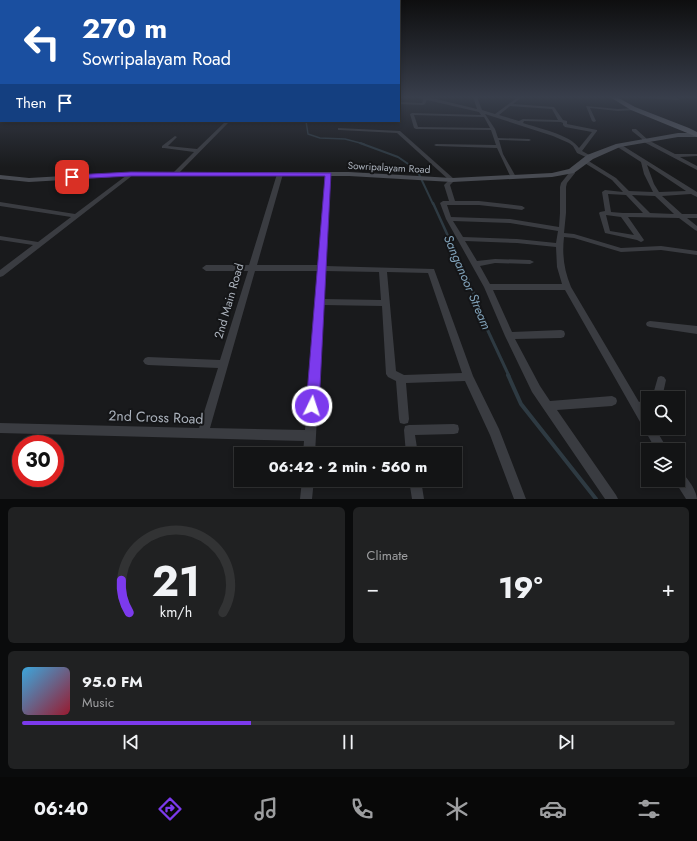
<!DOCTYPE html>
<meta charset="utf-8">
<style>
:root{--surface:#131415;--page:#202122;--text:#f1f3f6;--muted:#9d9ea0;--line:#323334;--accent:#7c3aed}
body{margin:0;font-family:Jost,sans-serif;background:var(--page);color:var(--text);height:100vh;display:flex;flex-direction:column;font-size:15px;white-space:nowrap}
*{box-sizing:border-box;margin:0}
p{font-size:13px;color:var(--muted)}
.icon{flex:none;width:22px;height:22px;fill:none;stroke:currentColor;stroke-width:2;stroke-linecap:round;stroke-linejoin:round}
.map{position:relative;height:499px;overflow:hidden}
.panel{display:flex;flex-direction:column;gap:8px;padding:8px;background:#0a0b0c;flex:1}
.panel>*{flex:none}
.top-card{position:absolute;left:0px;top:0px;width:400px;height:122px;box-shadow:0 2px 6px #0003,0 0 0 1px var(--line);background:#1a4fa0;color:#fff;overflow:hidden}
.tools{position:absolute;left:641px;top:391px;display:grid;gap:8px}
.tools a{display:grid;place-items:center;width:44px;height:44px;border-radius:0px;background:var(--surface);box-shadow:0 2px 6px #0003,0 0 0 1px var(--line);font-size:20px}
.speed{position:absolute;left:12px;top:435px;display:flex;gap:8px;font-size:20px;font-weight:700;text-align:center}
.speed>*{display:grid;place-content:center;width:52px;height:52px;border-radius:50%;background:var(--surface);box-shadow:0 2px 6px #0003,0 0 0 1px var(--line);line-height:1}
.speed .limit{border:6px solid #d22;background:#fff;color:#111}
.pin{position:absolute;display:grid;place-items:center;width:34px;height:34px;color:#fff;margin:-17px;border-radius:8px;box-shadow:0 2px 6px #0006}
.me{position:absolute;width:44px;margin:-22px;rotate:4deg;stroke-linejoin:round;filter:drop-shadow(0 0 3px #0008)}
.turn{display:flex;align-items:center;gap:14px;height:84px;padding:0 16px;font-size:18px}
.turn .icon{width:52px;height:52px;stroke-width:2.5}
.turn b{display:block;font-size:28px;line-height:34px}
.then{display:flex;align-items:center;height:38px;padding:0 16px;background:#0003;gap:8px;font-size:15px}
.big{font-size:30px;font-weight:700;line-height:1.1}
.panel .tile{flex:1;display:flex;flex-direction:column;justify-content:center;gap:6px;min-width:0;padding:0 14px;border-radius:6px;background:var(--page)}
.panel .dial{align-items:center;gap:0}
.dial svg{height:104px;overflow:visible;fill:none;stroke:var(--line);stroke-width:7;stroke-linecap:round;text-anchor:middle}
.dial text{fill:var(--text);stroke:none}
.song{display:flex;align-items:center;gap:12px}
.cover{width:48px;height:48px;border-radius:6px;background:linear-gradient(135deg,hsl(200 70% 55%),hsl(350 70% 35%))}
.played{height:4px;border-radius:2px;background:linear-gradient(90deg,var(--accent) 35%,var(--line) 35%)}
.keys{display:flex;justify-content:space-around;direction:ltr}
.heat{display:flex;justify-content:space-between;align-items:center;font-size:22px;direction:ltr}
.panel .tiles{flex:1;display:grid;gap:8px;grid-template-columns:1fr 1fr}
.tile:last-child{grid-column:span 2}
.trip{position:absolute;left:234px;top:447px;width:228px;height:40px;border-radius:0px;background:var(--surface);box-shadow:0 2px 6px #0003,0 0 0 1px var(--line);font-weight:700;line-height:40px;text-align:center}
.menu{display:flex;height:64px;justify-content:space-around;align-items:center;background:#080808;color:var(--muted)}
.menu .icon{width:28px;height:28px}
.menu .on{color:var(--accent)}
.menu b{font-size:18px;color:var(--text)}
.map>svg:first-child{display:block}
.lines{fill:none;stroke-linecap:round;stroke-linejoin:round}
.stream-far4{stroke:#2e3a42;stroke-width:1.5}
.stream-far3{stroke:#2e3a42;stroke-width:2}
.stream-far2{stroke:#2e3a42;stroke-width:2.5}
.stream-far1{stroke:#2e3a42;stroke-width:3}
.stream{stroke:#2e3a42;stroke-width:4}
.street{fill:#3a3c41;fill-rule:evenodd}
.secondary{fill:#484b52;fill-rule:evenodd}
.primary{fill:#565961;fill-rule:evenodd}
.route{fill:#7c3aed;stroke:#51269a}
.labels{text-anchor:middle;stroke-width:4;stroke-linejoin:round;paint-order:stroke}
.far-street-label{font-size:10px;fill:#abb2bc;stroke:#141517}
.street-label{font-size:12px;fill:#abb2bc;stroke:#141517}
.water-label{font-size:13px;font-style:italic;fill:#80a2b9;stroke:#141517}
.near-street-label{font-size:14px;fill:#abb2bc;stroke:#141517}
</style>
<div class="map">
<svg width="697" height="499" viewBox="0 0 697 499">
<rect width="100%" height="100%" fill="#191a1c"/>
<g class="lines">
<path class="stream-far4" d="M306 121 308 134 320 138 345 139 364 144"/>
<path class="stream-far3" d="M360 143 398 157 417 170 433 204"/>
<path class="stream-far2" d="M433 203 468 280"/>
<path class="stream-far1" d="M468 279 488 331 509 376"/>
<path class="stream" d="M508 375 521 404 596 499"/>
<path class="street" d="M418 97H428L477 109 473 97H477L482 110 495 114 518 97H522L513 104 554 107 563 120 567 121V124L597 130V131L582 151 593 157 588 158 577 153 573 146 569 143 553 136 485 114 495 129 498 138 529 139 531 140 529 141 499 140 503 154 516 177 513 179 511 178 497 148 436 146 434 145 436 144 496 145 491 130 416 129 414 128 410 114 412 113 481 115 479 112 427 100 425 104 423 105 399 104V102L422 103 423 99ZM510 106 552 109 558 120 523 119 519 121 499 115ZM414 115 484 117 490 128 418 127ZM524 121 561 122 563 123V125L565 127 592 132 579 148C571 135 538 128 523 123Z
M640 97 678 98 680 99 678 100 642 98Z
M0 100H1V102H0Z
M0 105H1V107H0Z
M586 106 618 109 634 108 636 109 634 110 618 111 590 108 596 121 594 122 592 121Z
M226 121H230L176 176H172V174L194 152 164 148H162V146L175 136 177 137 168 146 197 149Z
M338 128 400 131 454 179 455 180 450 185 455 201H479L522 206 525 208 522 210 479 205H447L451 217 510 219 559 227 560 213V187L561 183 569 173 568 171 571 169 573 170 575 173 567 183 566 187V213L564 233 574 234 621 248 661 246 697 251V255L661 250 621 252 574 238 564 237C562 255 564 270 571 287L639 402 648 398V408L644 410 648 417V428H655L668 450H656L565 290H493L512 332 561 330 564 331 565 334 564 337 561 338 515 339 540 386 550 401 612 396 616 398 617 401 616 404 612 406 557 410 616 495 618 499H605L532 392 505 336 484 287 446 219 440 203 443 201H449L444 185 449 180 397 133 340 130H338ZM453 221 510 223 558 231 556 243 517 239 463 237ZM465 241 517 243 556 247 557 267 562 284H490L480 266 495 263 530 264 534 262 530 260 495 259 477 261Z
M632 129H636L648 140 675 154H697V156L680 157 697 166V170L642 141V139L632 131Z
M616 144H620L697 192V197L691 194 662 196 682 214H697V218H687L697 226V231L695 230 679 218 628 217 644 240 643 241 641 242 637 240 605 233 599 213 600 212 605 211 602 192 605 190 623 192 612 180 583 162V160H587L616 178 629 191 653 192 644 174 641 162 616 146ZM647 165 686 191 659 192 654 184ZM608 194 626 195 643 213H623L611 212ZM632 195 655 196 674 214 650 213ZM606 215 621 217 634 235 610 231Z
M131 172 134 174 133 175 3 276 0 277V270L33 245 0 240V236L38 242 71 217 0 206V202L75 214Z
M280 172 283 174 257 265H318L325 174 326 173H330L325 266 434 269 473 376 499 429 526 499H514L490 435 465 381 406 383 409 419 408 423 404 424 400 423 399 419 396 381 388 377 386 374 382 306 323 305 315 454H303L304 441 0 433V423L199 428 218 368 148 365 145 364 143 361 145 358 148 357 220 360 248 271H206L202 268 206 265H249L277 174ZM255 271H318L305 430 210 428ZM325 271 379 272 381 300 324 299ZM387 272 428 273 462 373 404 375 396 371Z
M650 321 697 326V334L650 327 647 326 646 324 647 322Z
M661 376 664 377 666 380 662 398H652L658 377Z
M454 424 458 425 459 429 458 433 454 434 415 435 418 454H406L404 430 405 426 409 425Z
M678 470C685 473 697 491 697 499H686L674 480H678Z
M302 480H314L312 499H300Z
M409 480H421L424 499H412Z"/>
<path class="secondary" d="M678 133H697V137H678L620 147 593 159 574 173 552 177 452 182 349 176H131L29 182 0 179V175L29 178 131 172H349L452 178 552 173 569 169 587 155 616 144Z"/>
<path class="primary" d="M610 97H617L635 107 689 128 697 132V137L631 110Z"/>
</g>
<linearGradient id="sky" x2="0" y2="1"><stop stop-color="#0e0e0f"/><stop offset="0.58" stop-color="#383e4b"/><stop offset="1" stop-color="#383e4b" stop-opacity="0"/></linearGradient>
<rect width="697" height="167" fill="url(#sky)"/>
<path class="route" d="M131 172 331 173 319 406 317 411 312 413 308 411 306 406 325 176H131L72 179 69 177 72 175Z"/>
<g class="labels">
<g class="far-street-label">
<text transform="translate(389 167) rotate(3)" y="4">Sowripalayam Road</text>
</g>
<g class="street-label">
<text transform="translate(229 301) rotate(-74)" y="4">2nd Main Road</text>
</g>
<g class="water-label">
<text transform="translate(468 282) rotate(67)" y="5">Sanganoor Stream</text>
</g>
<g class="near-street-label">
<text transform="translate(156 417) rotate(2)" y="5">2nd Cross Road</text>
</g>
</g>
</svg>
<div class="tools">
<a><svg class="icon" aria-label="search" viewBox="0 0 24 24"><circle cx="10" cy="10" r="6"/><path d="M15 15l6 6"/></svg></a>
<a><svg class="icon" aria-label="layers" viewBox="0 0 24 24"><path d="M12 4l9 5-9 5-9-5zM3 14l9 5 9-5"/></svg></a>
</div>
<div class="speed"><div class="limit">30</div></div>
<div class="pin" style="left:72px;top:177px;background:#d93025"><svg class="icon" aria-label="arrive" viewBox="0 0 24 24"><path d="M6 21V4h12l-3 4 3 4H6"/></svg></div>
<svg class="me" style="left:312px;top:406px" viewBox="-20 -20 40 40"><circle r="17" fill="#7c3aed" stroke="#fff" stroke-width="3"/><path d="M0-11L8 9 0 5-8 9z" fill="#fff"/></svg>
<div class="trip">06:42 · 2 min · 560 m</div>
<div class="top-card">
<div class="turn"><svg class="icon" aria-label="left" viewBox="0 0 24 24"><path d="M17 20v-9H6M10 6l-5 5 5 5"/></svg><div><b>270 m</b>Sowripalayam Road</div></div>
<div class="then">Then<svg class="icon" aria-label="arrive" viewBox="0 0 24 24"><path d="M6 21V4h12l-3 4 3 4H6"/></svg></div>
</div>
</div>
<section class="panel">
<div class="tiles">
<div class="tile dial"><svg viewBox="0 0 100 80">
<path d="M14 69A42 42 0 1 1 86 69"/>
<path d="M14 69A42 42 0 0 1 8 44" stroke="#7c3aed"/>
<text x="50" y="56" font-size="32" font-weight="700">21</text>
<text x="50" y="72" font-size="11">km/h</text>
</svg></div>
<div class="tile"><p>Climate</p>
<div class="heat"><a>−</a><b class="big">19°</b><a>+</a></div>
</div>
<div class="tile">
<div class="song"><i class="cover"></i><div><b>95.0 FM</b><p>Music</p></div></div>
<div class="played"></div>
<div class="keys"><svg class="icon" aria-label="previous" viewBox="0 0 24 24"><path d="M18 5L8 12l10 7zM5 5v14"/></svg><svg class="icon" aria-label="pause" viewBox="0 0 24 24"><path d="M8 5v14M16 5v14"/></svg><svg class="icon" aria-label="next" viewBox="0 0 24 24"><path d="M6 5l10 7-10 7zM19 5v14"/></svg></div>
</div>
</div>
</section>
<nav class="menu">
<b>06:40</b>
<svg class="icon on" aria-label="directions" viewBox="0 0 24 24"><path d="M12 3l9 9-9 9-9-9zM9 14v-3h6M13 9l2 2-2 2"/></svg>
<svg class="icon" aria-label="music" viewBox="0 0 24 24"><path d="M9 18V5l10-2v13"/><circle cx="6" cy="18" r="3"/><circle cx="16" cy="16" r="3"/></svg>
<svg class="icon" aria-label="phone" viewBox="0 0 24 24"><path d="M5 4h4l2 5-3 2q2 4 5 5l2-3 5 2v4C11 20 4 13 5 4z"/></svg>
<svg class="icon" aria-label="climate" viewBox="0 0 24 24"><path d="M12 3v18M4 7l16 10M4 17L20 7"/></svg>
<svg class="icon" aria-label="car" viewBox="0 0 24 24"><path d="M5 17H2v-5l4-1 3-4h7l3 4 3 1v5h-3M9 17h6M6 11h13"/><circle cx="7" cy="17" r="2"/><circle cx="17" cy="17" r="2"/></svg>
<svg class="icon" aria-label="filters" viewBox="0 0 24 24"><path d="M4 7h16M4 17h16"/><circle cx="9" cy="7" r="2"/><circle cx="15" cy="17" r="2"/></svg>
</nav>
